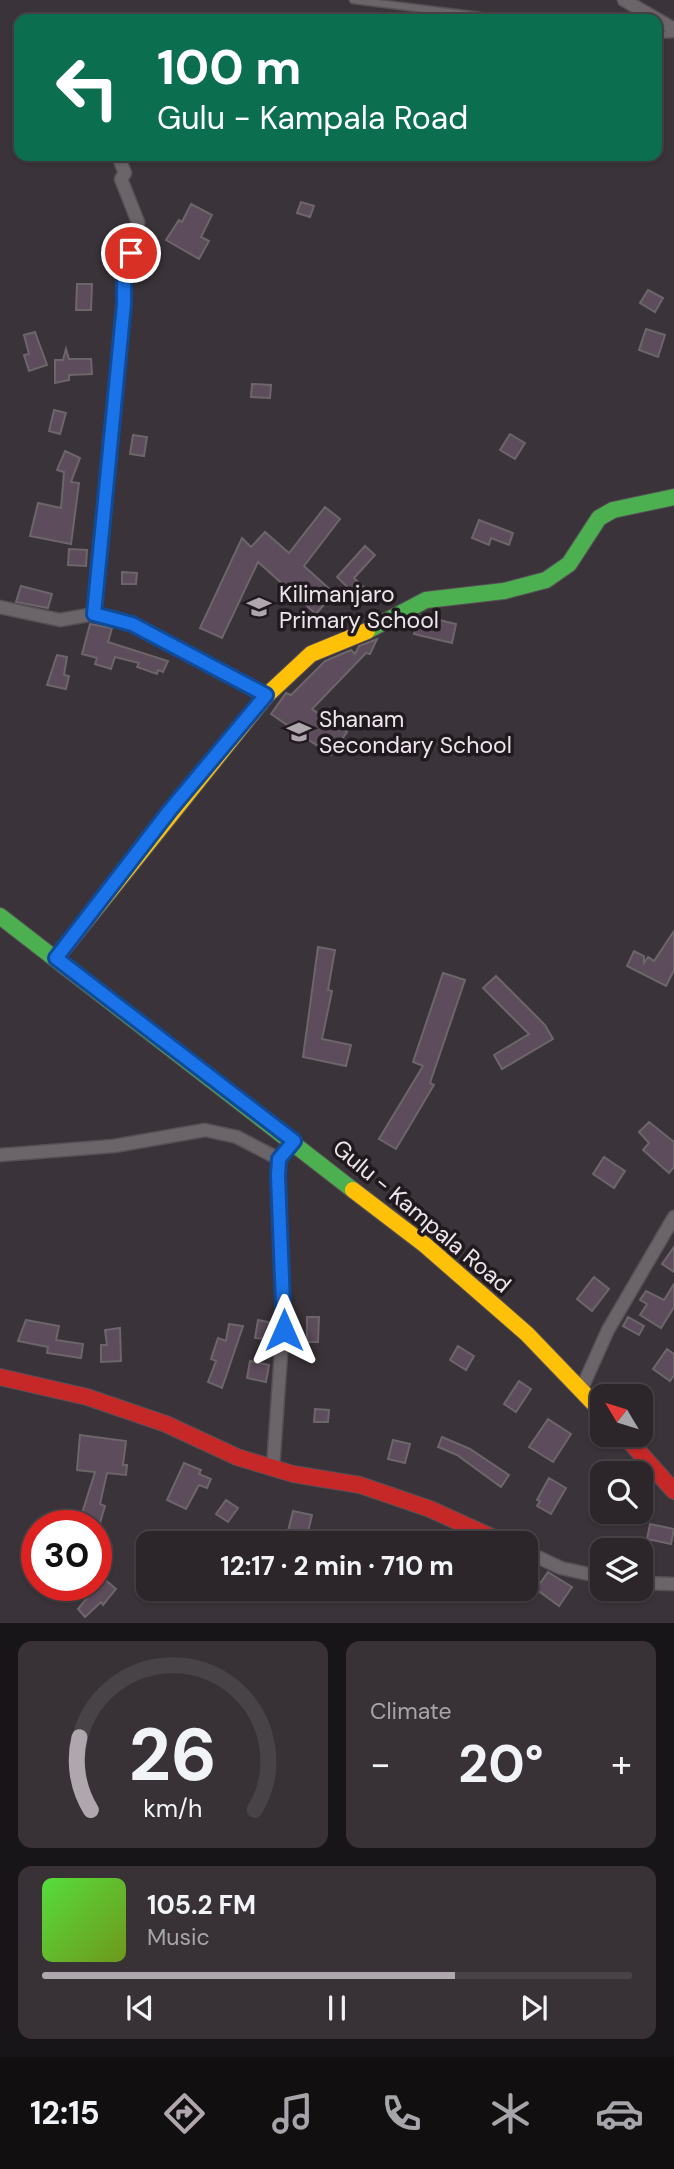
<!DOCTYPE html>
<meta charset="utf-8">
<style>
:root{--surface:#2c262b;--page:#383237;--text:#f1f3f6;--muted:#a6a5a9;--line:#484347;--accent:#afa7ad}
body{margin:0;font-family:"DM Sans",sans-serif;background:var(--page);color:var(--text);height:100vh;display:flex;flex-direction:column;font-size:26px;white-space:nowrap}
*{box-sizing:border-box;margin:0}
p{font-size:23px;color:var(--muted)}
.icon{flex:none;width:38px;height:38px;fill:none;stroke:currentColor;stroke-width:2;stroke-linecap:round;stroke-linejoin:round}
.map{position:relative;height:1623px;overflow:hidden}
.panel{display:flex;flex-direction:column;gap:18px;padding:18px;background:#181518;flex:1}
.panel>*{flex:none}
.banner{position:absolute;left:14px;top:14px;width:648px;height:147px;border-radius:14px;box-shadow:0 2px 5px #0004,0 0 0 2px var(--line);background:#0b6e4f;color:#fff;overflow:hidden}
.needle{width:46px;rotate:308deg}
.fabs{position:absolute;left:590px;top:1384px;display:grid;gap:14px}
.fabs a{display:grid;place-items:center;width:63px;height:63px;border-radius:14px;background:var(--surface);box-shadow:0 2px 5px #0004,0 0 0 2px var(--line);font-size:35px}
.speed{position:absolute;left:21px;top:1510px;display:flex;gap:14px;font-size:35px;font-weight:700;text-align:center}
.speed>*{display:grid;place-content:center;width:91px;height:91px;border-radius:50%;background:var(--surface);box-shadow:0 2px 5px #0004,0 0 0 2px var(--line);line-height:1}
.speed .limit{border:10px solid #d22;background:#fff;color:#111}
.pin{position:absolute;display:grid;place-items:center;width:60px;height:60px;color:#fff;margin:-30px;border:4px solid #fff;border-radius:50%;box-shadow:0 2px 7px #0007}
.me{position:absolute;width:77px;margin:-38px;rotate:0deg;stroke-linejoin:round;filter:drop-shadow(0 0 5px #0008)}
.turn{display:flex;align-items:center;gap:24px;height:147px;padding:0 28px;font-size:32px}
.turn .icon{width:91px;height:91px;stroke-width:2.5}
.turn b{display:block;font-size:49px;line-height:60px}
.big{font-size:52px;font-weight:700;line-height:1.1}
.panel .card{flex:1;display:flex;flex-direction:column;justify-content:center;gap:10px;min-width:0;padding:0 24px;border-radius:14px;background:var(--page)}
.panel .dial{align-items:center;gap:0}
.dial svg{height:182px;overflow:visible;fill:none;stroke:var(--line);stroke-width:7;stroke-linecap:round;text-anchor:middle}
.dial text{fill:var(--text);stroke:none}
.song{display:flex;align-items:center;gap:21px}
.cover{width:84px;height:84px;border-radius:10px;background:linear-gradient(135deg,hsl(110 70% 55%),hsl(80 70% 35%))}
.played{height:7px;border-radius:4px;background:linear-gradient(90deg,var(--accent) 70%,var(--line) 70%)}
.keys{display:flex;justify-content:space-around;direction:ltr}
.heat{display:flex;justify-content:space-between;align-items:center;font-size:38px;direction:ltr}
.panel .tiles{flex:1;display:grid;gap:18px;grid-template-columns:1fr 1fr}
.card:last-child{grid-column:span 2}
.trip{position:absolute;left:136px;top:1531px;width:402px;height:70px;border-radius:14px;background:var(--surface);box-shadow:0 2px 5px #0004,0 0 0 2px var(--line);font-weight:700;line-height:70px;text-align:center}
.menu{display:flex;height:112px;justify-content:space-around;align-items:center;background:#120f11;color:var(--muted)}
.menu .icon{width:49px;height:49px}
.menu .current{color:var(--accent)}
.menu b{font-size:32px;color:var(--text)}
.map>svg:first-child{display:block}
.building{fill:#5d4c5b;stroke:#6c666a;stroke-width:2}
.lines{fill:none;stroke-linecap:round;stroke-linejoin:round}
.lane-casing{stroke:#575055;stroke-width:9}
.street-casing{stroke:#575055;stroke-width:15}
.fast-casing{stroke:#575055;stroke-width:18}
.slow-casing{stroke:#575055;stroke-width:18}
.jam-casing{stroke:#575055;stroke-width:18}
.lane{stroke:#6b656a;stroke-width:6}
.street{stroke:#6b656a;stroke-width:12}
.fast{stroke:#4caf50;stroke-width:16}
.slow{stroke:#ffc107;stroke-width:16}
.jam{stroke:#c62828;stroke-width:16}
.route-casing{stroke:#114b97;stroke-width:18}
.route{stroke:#1a73e8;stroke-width:12}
.labels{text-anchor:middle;stroke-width:7;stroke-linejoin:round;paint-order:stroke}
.poi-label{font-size:23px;fill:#eee5ec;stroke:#201a1f;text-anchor:start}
.street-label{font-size:23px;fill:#eee5ec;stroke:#201a1f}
</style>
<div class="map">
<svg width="674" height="1623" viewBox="0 0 674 1623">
<rect width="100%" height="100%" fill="#3a3339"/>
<path class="building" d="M301 202 314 206 310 217 297 213Z
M191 204 212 215 201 237 209 241 199 259 166 240 179 220 182 222Z
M77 284H92L91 310H76Z
M648 290 663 298 655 312 640 303Z
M646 329 665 335 658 357 639 350Z
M35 332 47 365 29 371 24 355 29 354 24 335Z
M66 349 69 359H91L92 374 69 375V380L55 383V360H63Z
M252 384 271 385 270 398 251 397Z
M54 410 66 413 60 434 49 431Z
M510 434 525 443 515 459 500 450Z
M133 435 147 437 144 456 130 454Z
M65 451 80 458 71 482 79 483 71 544 30 536 38 503 61 508 64 472 57 470Z
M325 507 340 519 304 566 334 593 316 614 258 562 222 638 200 628 242 538 251 547 265 532 289 553Z
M479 520 513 533 509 545 491 538 489 545 472 538Z
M365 546 375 555 354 578 373 596 365 604 337 577Z
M69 549 87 550 86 566 68 565Z
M122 572 137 573 136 584H122Z
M21 586 52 594 48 608 16 602Z
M419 615 456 624 452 643 414 634Z
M90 624 112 628 108 642 168 661 163 672 158 670 157 674 137 667 139 663 115 657 111 669 95 664 97 658 82 654Z
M377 639 370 654 366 653 312 709 347 732 331 755 271 714 286 693 291 695 325 661 351 650 355 654 359 646Z
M57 655 67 657 64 675 69 676 66 689 47 685Z
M674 931V970L666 986 627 966 634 951 644 956V963L648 957 654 961Z
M318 947 335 950 328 990 332 991 322 1039 351 1045 346 1066 303 1057Z
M443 973 465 980 430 1083 434 1085 396 1149 379 1139 423 1066 413 1062Z
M496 976 545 1025 553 1039 502 1069 494 1055 529 1034 483 988Z
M649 1122 674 1142V1167L669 1173 643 1150 649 1143 639 1132Z
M604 1157 625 1171 614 1188 593 1174Z
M674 1247V1272L662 1264Z
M594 1277 609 1289 592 1311 577 1299Z
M674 1284V1307L661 1328 640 1315 647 1304 640 1300 646 1291 664 1300Z
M307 1317H319L318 1342H307Z
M628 1317 644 1326 639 1335 623 1326Z
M26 1320 59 1326 56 1340 83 1344 81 1358 47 1353 48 1347 18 1341Z
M258 1320 269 1322 267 1339 255 1338Z
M229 1324 243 1326 222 1388 208 1382 216 1361 211 1359 218 1338 226 1341Z
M120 1328 121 1361 101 1362V1345H107L105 1330Z
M458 1346 474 1356 466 1370 450 1360Z
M667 1349 674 1354V1375L670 1381 653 1369Z
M250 1361 269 1365 266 1382 247 1378Z
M519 1381 531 1389 516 1412 504 1404Z
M315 1409 329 1410 328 1422H314Z
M548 1419 571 1434 553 1462 529 1447Z
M80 1435 126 1441 123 1465H127L126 1475 107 1473 100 1504 105 1506 99 1526H78L95 1472 77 1470Z
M442 1437 470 1449 509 1475 501 1487 457 1455 438 1447Z
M393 1440 410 1444 405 1463 388 1459Z
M184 1463 201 1470 199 1474 211 1479 207 1488 199 1485 186 1509 167 1500Z
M549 1478 566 1488 551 1514 537 1506 540 1501 537 1500Z
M226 1500 238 1508 228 1522 216 1514Z
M293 1511 312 1515 307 1536 288 1531Z
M650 1524 674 1529 671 1544 647 1539Z
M378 1532 401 1544H372Z
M548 1572 572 1587 559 1606 536 1589Z
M103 1578 116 1589 103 1605 101 1602 85 1617 78 1609Z"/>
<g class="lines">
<g class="lane-casing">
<path id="lane" d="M353 0 504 19
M656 35 674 34"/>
</g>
<g class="street-casing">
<path id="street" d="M624 0 674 29
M0 607 60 620 94 614 132 624 266 696
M94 614 124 304V272L137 233 138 222 121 179 125 173 118 156
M0 1155 114 1146 205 1130 237 1137 279 1159
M581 1390 608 1330 674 1217
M273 1468 284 1310 278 1176 279 1159 294 1141
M527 1552 561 1568 602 1577
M640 1583 674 1584"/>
</g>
<g class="fast-casing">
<path id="fast" d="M367 631 426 600 504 591 546 580 569 564 599 518 613 510 674 497
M0 916 353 1190"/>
</g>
<g class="slow-casing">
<path id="slow" d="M56 958 266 696 311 654 367 631
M353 1190 425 1245 527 1334 602 1412"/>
</g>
<g class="jam-casing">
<path id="jam" d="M0 1377 87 1397 166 1424 237 1457 293 1474 360 1485 430 1509 507 1544
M624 1435 674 1491"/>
</g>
<use href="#lane" class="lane"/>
<use href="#street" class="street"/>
<use href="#fast" class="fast"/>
<use href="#slow" class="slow"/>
<use href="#jam" class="jam"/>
</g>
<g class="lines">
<g class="route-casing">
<path id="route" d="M131 253 124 272V304L94 614 132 624 266 695 170 810 56 958 294 1141 279 1159 278 1176 284 1330"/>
</g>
<use href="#route" class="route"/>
</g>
<defs>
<g id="school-bare" transform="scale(1.89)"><path d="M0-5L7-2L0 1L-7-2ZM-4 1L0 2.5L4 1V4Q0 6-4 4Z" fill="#afa7ad" stroke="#201a1f" stroke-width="2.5" paint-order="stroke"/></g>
</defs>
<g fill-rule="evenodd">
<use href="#school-bare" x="259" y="607"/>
<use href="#school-bare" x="299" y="732"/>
</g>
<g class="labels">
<g class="poi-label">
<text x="279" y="602">Kilimanjaro<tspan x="279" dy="26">Primary School</tspan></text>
<text x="319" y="727">Shanam<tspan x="319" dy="26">Secondary School</tspan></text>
</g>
<g class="street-label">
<text transform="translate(422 1216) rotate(40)" y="8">Gulu - Kampala Road</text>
</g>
</g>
</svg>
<div class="fabs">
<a><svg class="needle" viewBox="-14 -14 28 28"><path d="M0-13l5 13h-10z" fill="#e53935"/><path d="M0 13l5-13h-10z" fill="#a6a5a9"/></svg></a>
<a><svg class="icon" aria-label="search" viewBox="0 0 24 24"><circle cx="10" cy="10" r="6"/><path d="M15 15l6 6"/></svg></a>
<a><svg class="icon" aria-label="layers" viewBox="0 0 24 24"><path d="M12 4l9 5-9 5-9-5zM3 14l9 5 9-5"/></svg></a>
</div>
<div class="speed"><div class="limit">30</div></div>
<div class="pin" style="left:131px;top:253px;background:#d93025"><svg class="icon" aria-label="arrive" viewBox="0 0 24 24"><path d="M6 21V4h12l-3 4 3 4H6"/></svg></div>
<svg class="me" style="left:284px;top:1330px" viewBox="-20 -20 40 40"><path d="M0-17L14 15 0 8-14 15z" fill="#1a73e8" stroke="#fff" stroke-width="4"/></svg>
<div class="trip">12:17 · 2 min · 710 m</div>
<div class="banner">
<div class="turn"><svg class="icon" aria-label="left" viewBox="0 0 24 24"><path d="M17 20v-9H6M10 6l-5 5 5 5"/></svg><div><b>100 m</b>Gulu - Kampala Road</div></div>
</div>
</div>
<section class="panel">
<div class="tiles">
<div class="card dial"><svg viewBox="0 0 100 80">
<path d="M14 69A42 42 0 1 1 86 69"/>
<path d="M14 69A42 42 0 0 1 9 37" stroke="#afa7ad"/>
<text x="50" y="56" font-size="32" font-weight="700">26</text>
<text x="50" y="72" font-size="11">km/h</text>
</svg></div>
<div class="card"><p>Climate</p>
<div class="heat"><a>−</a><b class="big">20°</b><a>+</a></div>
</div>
<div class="card">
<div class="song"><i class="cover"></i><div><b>105.2 FM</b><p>Music</p></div></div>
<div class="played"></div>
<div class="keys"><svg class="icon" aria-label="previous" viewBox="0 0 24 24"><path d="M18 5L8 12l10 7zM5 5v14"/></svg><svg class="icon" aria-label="pause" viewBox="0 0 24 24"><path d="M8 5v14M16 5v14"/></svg><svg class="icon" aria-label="next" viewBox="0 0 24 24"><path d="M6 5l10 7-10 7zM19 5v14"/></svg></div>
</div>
</div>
</section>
<nav class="menu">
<b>12:15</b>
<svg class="icon current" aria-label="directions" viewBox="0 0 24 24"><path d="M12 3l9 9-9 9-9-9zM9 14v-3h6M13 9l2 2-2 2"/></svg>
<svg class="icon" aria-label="music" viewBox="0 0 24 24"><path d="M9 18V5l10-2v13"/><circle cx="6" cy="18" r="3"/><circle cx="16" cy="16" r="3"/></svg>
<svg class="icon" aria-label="phone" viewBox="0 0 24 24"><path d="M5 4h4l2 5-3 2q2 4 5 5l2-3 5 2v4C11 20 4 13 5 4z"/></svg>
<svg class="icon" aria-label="climate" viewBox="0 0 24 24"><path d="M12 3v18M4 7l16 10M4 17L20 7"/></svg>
<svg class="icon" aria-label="car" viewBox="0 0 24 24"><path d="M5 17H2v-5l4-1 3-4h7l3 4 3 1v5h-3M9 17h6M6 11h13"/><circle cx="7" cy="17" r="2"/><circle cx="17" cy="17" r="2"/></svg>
</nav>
